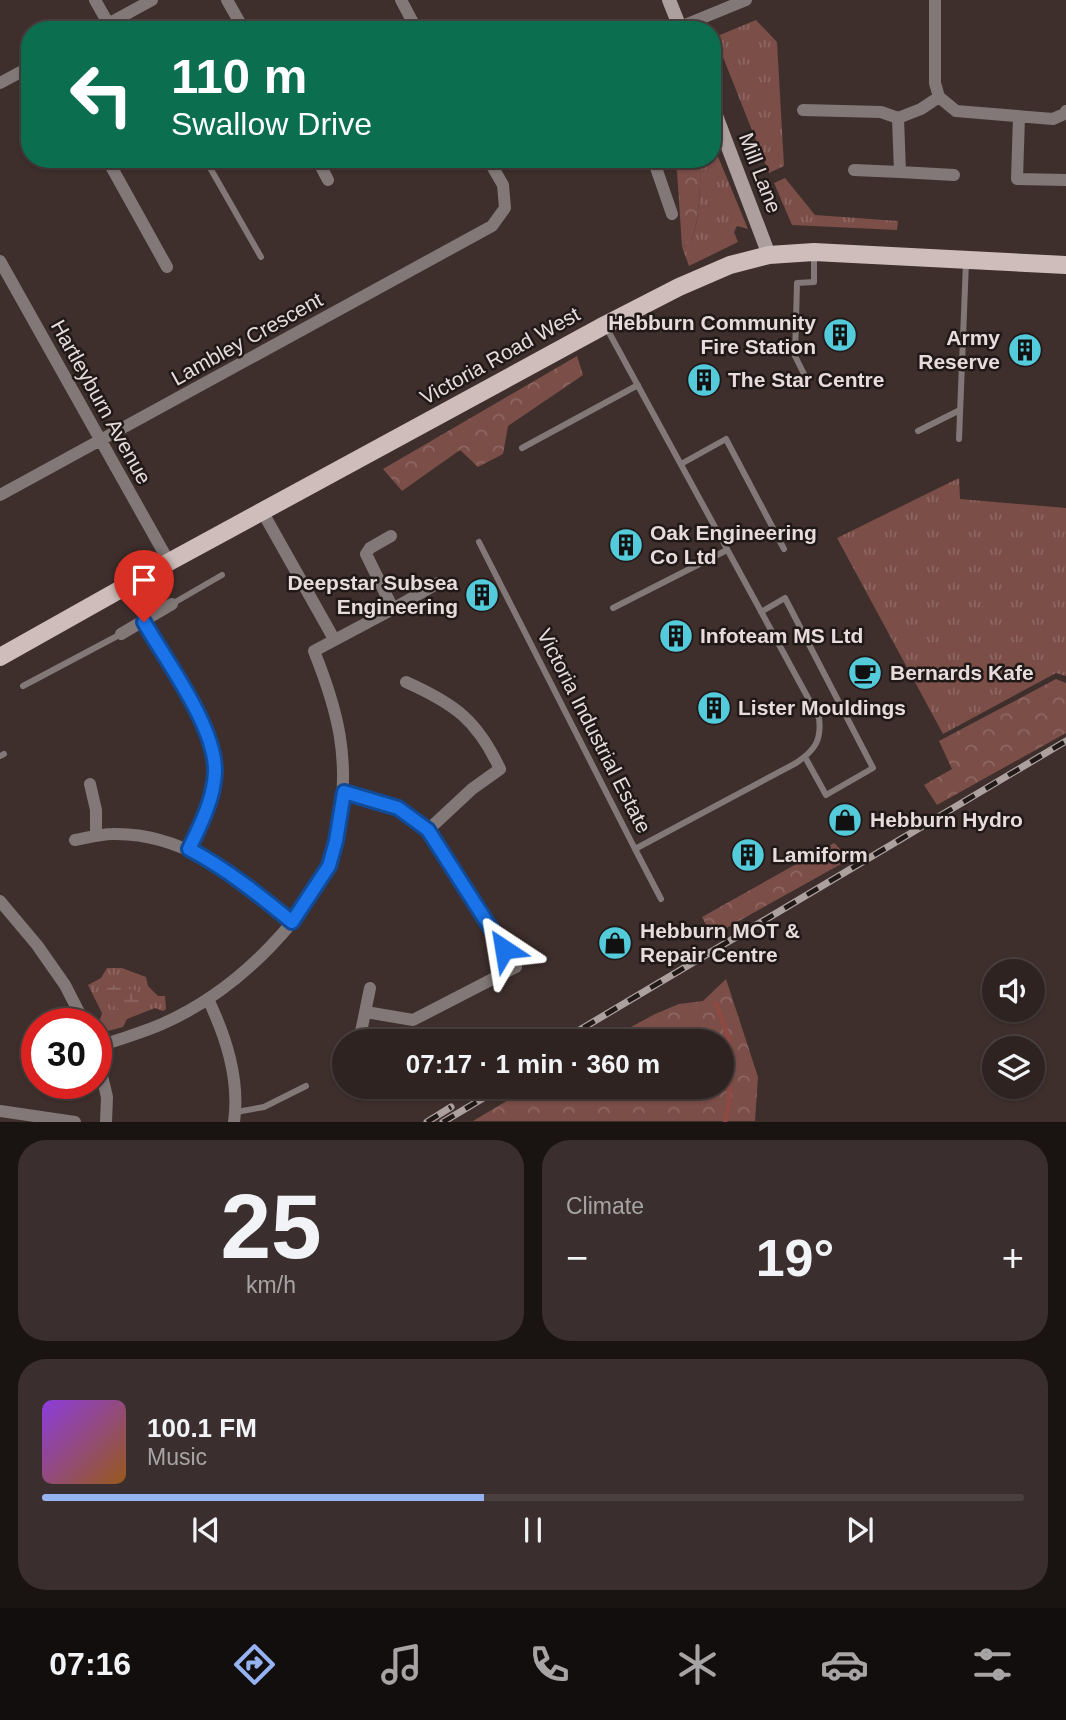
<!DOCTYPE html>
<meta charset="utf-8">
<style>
:root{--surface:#2e2321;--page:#3a2f2e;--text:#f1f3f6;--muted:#a7a4a5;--line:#49403f;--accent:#95b2f1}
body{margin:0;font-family:Arial,sans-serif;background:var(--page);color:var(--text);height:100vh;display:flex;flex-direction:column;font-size:26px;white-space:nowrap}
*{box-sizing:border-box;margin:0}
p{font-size:23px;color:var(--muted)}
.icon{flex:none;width:38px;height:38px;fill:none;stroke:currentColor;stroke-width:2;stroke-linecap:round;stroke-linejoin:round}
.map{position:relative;height:1122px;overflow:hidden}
.sheet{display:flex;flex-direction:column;gap:18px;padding:18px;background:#191312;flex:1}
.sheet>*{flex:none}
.top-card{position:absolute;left:21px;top:21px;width:700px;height:147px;border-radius:28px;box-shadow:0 2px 5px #0004,0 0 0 2px var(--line);background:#0b6e4f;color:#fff;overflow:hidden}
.tools{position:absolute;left:982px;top:959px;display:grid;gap:14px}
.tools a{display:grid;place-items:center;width:63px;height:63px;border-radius:50%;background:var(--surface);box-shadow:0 2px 5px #0004,0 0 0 2px var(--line);font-size:35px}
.speed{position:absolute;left:21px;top:1008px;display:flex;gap:14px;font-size:35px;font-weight:700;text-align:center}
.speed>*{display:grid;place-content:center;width:91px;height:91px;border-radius:50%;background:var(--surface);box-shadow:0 2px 5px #0004,0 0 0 2px var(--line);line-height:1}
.speed .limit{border:10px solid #d22;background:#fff;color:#111}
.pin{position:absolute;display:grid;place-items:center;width:60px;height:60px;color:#fff;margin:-72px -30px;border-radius:50% 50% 50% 0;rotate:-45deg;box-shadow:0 0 7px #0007}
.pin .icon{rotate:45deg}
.me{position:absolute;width:77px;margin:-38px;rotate:327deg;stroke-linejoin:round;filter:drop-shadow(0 0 5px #0008)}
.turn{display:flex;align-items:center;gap:24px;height:147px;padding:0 35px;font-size:32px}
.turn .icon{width:91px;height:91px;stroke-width:2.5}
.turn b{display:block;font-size:49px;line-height:60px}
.big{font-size:52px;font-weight:700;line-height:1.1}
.sheet .tile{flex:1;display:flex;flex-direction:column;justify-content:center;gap:10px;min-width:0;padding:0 24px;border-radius:28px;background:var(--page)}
.sheet .dial{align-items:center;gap:0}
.dial b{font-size:91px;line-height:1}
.song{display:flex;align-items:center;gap:21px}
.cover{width:84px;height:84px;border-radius:10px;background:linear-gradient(135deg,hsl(270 70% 55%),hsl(30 70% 35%))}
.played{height:7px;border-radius:4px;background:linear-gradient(90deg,var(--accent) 45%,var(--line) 45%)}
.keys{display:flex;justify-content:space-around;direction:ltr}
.heat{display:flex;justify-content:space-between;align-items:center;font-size:38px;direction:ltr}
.sheet .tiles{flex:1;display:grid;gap:18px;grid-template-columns:1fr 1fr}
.tile:last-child{grid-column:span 2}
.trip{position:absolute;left:332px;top:1029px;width:402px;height:70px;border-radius:35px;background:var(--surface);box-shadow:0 2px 5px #0004,0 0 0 2px var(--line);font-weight:700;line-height:70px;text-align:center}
.dock{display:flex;height:112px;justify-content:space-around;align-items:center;background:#120e0d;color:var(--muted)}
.dock .icon{width:49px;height:49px}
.dock .current{color:var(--accent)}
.dock b{font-size:32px;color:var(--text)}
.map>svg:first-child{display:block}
.grass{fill:url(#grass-tufts)}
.forest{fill:url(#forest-crowns)}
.wetland{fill:url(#wetland-marsh)}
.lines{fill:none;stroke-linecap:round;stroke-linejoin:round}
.stream{stroke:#8e4942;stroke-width:4.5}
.lane{stroke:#817877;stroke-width:6}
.street{stroke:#817877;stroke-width:12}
.secondary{stroke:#ac9f9d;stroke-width:14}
.primary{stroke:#cebdba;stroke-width:18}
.rail-casing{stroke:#ada19f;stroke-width:7}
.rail{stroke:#201918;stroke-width:4.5;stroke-dasharray:13;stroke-linecap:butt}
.route-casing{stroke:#114b97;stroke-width:18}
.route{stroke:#1a73e8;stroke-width:12}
.labels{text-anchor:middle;stroke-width:5;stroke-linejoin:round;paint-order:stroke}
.street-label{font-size:21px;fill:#e7dcdb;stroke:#201918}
.poi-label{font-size:21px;font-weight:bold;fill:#e7dcdb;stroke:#201918;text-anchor:start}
</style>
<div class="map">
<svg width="1066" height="1122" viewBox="0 0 1066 1122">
<defs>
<pattern id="grass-tufts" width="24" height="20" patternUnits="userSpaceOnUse" patternTransform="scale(1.75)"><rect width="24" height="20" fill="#7b4e48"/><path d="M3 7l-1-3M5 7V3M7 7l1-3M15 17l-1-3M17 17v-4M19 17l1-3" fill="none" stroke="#8e6762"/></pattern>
<pattern id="forest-crowns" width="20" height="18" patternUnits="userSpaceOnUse" patternTransform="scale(1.75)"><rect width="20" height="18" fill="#7b4e48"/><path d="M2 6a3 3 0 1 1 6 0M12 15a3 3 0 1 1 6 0" fill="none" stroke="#8e6762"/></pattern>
<pattern id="wetland-marsh" width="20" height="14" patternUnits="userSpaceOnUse" patternTransform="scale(1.75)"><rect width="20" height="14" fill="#7b4e48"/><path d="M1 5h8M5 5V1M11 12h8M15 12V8" fill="none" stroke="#8e6762"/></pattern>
</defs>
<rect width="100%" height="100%" fill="#3e2f2c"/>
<path class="grass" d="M756 20 777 42 784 166 769 173 715 37Z
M712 142 748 229 737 226 734 232 738 242 689 266 682 247C685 245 688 243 691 240 699 229 702 173 699 159H712Z
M785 178 815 215 898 221 897 230 792 225 774 183Z
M959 478 960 499 1066 508V676L1056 673 943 734 837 538Z
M107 968H122L146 977 148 986 158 996H165L166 1009 163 1011 155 1008 127 1019 123 1027 104 1032 99 1023 102 1013 88 985 101 978Z"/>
<path class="forest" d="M670 159H699C702 173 699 229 691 240 688 243 685 245 682 247L677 171Z
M577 356 583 375 508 426 503 454 478 467 460 450 402 491 383 469Z
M1056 679 1066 683V733L937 805 924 785 952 769 939 741Z
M834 843 850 859 712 936 702 917Z
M726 979 758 1077 755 1121H473L530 1087H723V1041H605L655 1014 679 1004 703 1001Z"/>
<path class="wetland" d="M110 984 135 990 145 997 141 1005 125 1010 113 1008 106 991Z"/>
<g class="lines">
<path class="stream" d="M716 1003 729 1040V1102L725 1122"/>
<path class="lane" d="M205 159 261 257
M806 378 795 356 797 283 814 282V254
M918 431 960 410
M959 439 966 262
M522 448 638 385
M681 464 726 439 784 549
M479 542 635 849 796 763C814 751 822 741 819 718L606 327
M172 604 222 575
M613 608 727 550
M761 612 785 598 873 768 826 795 805 757
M23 686 121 634
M0 756 4 754
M635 849 661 899
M236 1112 264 1107 306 1086"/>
<path class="street" d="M95 0 108 23
M227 0 244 30
M401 0 417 30
M935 0V83L939 97 956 111 1053 119 1064 114 1066 111
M680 27 746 0
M97 30 152 0
M0 83 30 67
M803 110 881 112 898 118 921 109 939 97
M1019 116 1017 179 1066 180
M107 159 167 267
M317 159 328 180
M653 159 672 214
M854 170 900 172 898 118
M900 172 954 175
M0 261 169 562
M0 495 492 226 505 208 503 185 488 159
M262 511 334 639
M393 609 438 583
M143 622C166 661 216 727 215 772 214 799 200 826 189 849
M121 634 172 604
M406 682C455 704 477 720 500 769L472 789 428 830
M90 784 96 810V836
M344 791 398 808 428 830 516 967 413 1020 366 1012
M75 840C87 838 100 834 112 834 185 832 239 879 292 922
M0 901 37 945 65 985 85 1024
M208 999C226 1037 240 1079 234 1122
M361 1032 370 988
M96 1047C118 1040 141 1033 162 1024 203 1006 239 979 270 947 292 924 317 895 329 864 334 851 337 837 339 823 350 758 338 711 314 651L393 609 366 554 370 548 391 536
M96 1051 107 1097 106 1122
M0 1111 75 1122"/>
<path class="secondary" d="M669 0 681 30
M712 105 769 255"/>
<path class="primary" d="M0 657 169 562 605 325 679 287 730 265 769 255 814 252 1066 265"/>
<g class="rail-casing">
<path id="rail" d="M561 1041 1066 741
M427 1122 451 1107
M443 1122 502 1087"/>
</g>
<use href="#rail" class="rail"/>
</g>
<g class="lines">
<g class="route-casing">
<path id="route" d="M144 622C166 661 216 727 215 772 214 799 200 826 189 849 227 869 259 895 292 922L329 866 336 841 344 792 398 808 428 830 504 949"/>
</g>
<use href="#route" class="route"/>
</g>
<defs>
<g id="building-disc" transform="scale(1.75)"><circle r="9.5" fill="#53cbdb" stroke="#201918"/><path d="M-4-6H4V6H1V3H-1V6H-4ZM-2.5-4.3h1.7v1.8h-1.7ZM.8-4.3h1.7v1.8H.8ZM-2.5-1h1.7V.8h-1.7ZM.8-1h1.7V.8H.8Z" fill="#111"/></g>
<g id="cafe-disc" transform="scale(1.75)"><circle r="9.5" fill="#53cbdb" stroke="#201918"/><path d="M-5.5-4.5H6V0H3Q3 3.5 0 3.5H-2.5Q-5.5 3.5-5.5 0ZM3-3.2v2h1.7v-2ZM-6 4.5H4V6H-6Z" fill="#111"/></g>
<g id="shop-disc" transform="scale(1.75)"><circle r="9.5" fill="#53cbdb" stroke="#201918"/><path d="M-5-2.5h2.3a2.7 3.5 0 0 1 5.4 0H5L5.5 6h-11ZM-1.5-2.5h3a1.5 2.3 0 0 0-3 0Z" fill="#111"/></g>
</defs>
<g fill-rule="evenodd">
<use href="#building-disc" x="840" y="335"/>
<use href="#building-disc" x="1025" y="350"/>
<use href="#building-disc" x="704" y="380"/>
<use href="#building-disc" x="626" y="545"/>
<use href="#building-disc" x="482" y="595"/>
<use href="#building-disc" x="676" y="636"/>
<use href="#cafe-disc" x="865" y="673"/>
<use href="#building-disc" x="714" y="708"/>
<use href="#shop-disc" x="845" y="820"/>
<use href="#building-disc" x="748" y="855"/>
<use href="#shop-disc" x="615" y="943"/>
</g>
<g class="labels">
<g class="street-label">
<text transform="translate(760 173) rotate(69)" y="7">Mill Lane</text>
<text transform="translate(247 339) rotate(-29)" y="7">Lambley Crescent</text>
<text transform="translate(500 356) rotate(-29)" y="7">Victoria Road West</text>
<text transform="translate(101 402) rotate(61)" y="7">Hartleyburn Avenue</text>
<text transform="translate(594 731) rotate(63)" y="7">Victoria Industrial Estate</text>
</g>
<g class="poi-label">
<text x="816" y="330" text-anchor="end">Hebburn Community<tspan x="816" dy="24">Fire Station</tspan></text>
<text x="1000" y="345" text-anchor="end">Army<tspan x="1000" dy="24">Reserve</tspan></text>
<text x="728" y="387">The Star Centre</text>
<text x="650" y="540">Oak Engineering<tspan x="650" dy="24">Co Ltd</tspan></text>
<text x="458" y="590" text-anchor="end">Deepstar Subsea<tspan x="458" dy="24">Engineering</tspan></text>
<text x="700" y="643">Infoteam MS Ltd</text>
<text x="890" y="680">Bernards Kafe</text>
<text x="738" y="715">Lister Mouldings</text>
<text x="870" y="827">Hebburn Hydro</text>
<text x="772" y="862">Lamiform</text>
<text x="640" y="938">Hebburn MOT &amp;<tspan x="640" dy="24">Repair Centre</tspan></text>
</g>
</g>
</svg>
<div class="tools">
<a><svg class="icon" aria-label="sound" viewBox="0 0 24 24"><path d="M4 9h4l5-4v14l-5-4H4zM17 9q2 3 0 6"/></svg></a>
<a><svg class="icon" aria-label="layers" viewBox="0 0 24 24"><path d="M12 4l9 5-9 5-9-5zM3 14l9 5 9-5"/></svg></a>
</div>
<div class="speed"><div class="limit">30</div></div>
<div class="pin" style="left:144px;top:622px;background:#d93025"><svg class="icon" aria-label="arrive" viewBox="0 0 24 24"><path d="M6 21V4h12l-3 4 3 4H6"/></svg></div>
<svg class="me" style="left:504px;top:949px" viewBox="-20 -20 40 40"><path d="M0-17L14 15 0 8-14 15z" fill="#1a73e8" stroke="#fff" stroke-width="4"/></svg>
<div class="trip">07:17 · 1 min · 360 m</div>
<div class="top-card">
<div class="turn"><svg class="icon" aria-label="left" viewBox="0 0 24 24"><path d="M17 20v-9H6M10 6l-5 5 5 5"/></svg><div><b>110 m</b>Swallow Drive</div></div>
</div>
</div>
<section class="sheet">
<div class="tiles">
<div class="tile dial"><b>25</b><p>km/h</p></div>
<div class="tile"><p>Climate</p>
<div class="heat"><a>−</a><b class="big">19°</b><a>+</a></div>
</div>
<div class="tile">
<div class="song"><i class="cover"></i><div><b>100.1 FM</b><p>Music</p></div></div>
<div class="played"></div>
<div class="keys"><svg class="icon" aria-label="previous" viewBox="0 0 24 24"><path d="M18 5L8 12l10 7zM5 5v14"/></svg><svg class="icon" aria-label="pause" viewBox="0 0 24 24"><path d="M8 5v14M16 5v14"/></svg><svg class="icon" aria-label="next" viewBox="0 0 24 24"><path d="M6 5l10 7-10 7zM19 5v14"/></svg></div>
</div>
</div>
</section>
<nav class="dock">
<b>07:16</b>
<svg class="icon current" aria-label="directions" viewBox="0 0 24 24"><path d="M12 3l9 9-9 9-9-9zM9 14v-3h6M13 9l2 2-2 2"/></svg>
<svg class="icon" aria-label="music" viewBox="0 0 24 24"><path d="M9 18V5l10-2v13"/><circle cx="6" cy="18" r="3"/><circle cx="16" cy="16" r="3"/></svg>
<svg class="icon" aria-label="phone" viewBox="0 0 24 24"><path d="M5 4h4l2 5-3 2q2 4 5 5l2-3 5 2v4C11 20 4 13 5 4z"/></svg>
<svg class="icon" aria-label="climate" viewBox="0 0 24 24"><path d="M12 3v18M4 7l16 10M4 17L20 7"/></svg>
<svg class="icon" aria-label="car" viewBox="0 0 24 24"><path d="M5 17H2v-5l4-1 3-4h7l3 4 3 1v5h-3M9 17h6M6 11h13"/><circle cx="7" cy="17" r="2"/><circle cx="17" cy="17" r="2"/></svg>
<svg class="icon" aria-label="filters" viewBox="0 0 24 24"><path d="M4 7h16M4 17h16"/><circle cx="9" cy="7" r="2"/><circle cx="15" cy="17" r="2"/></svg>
</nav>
